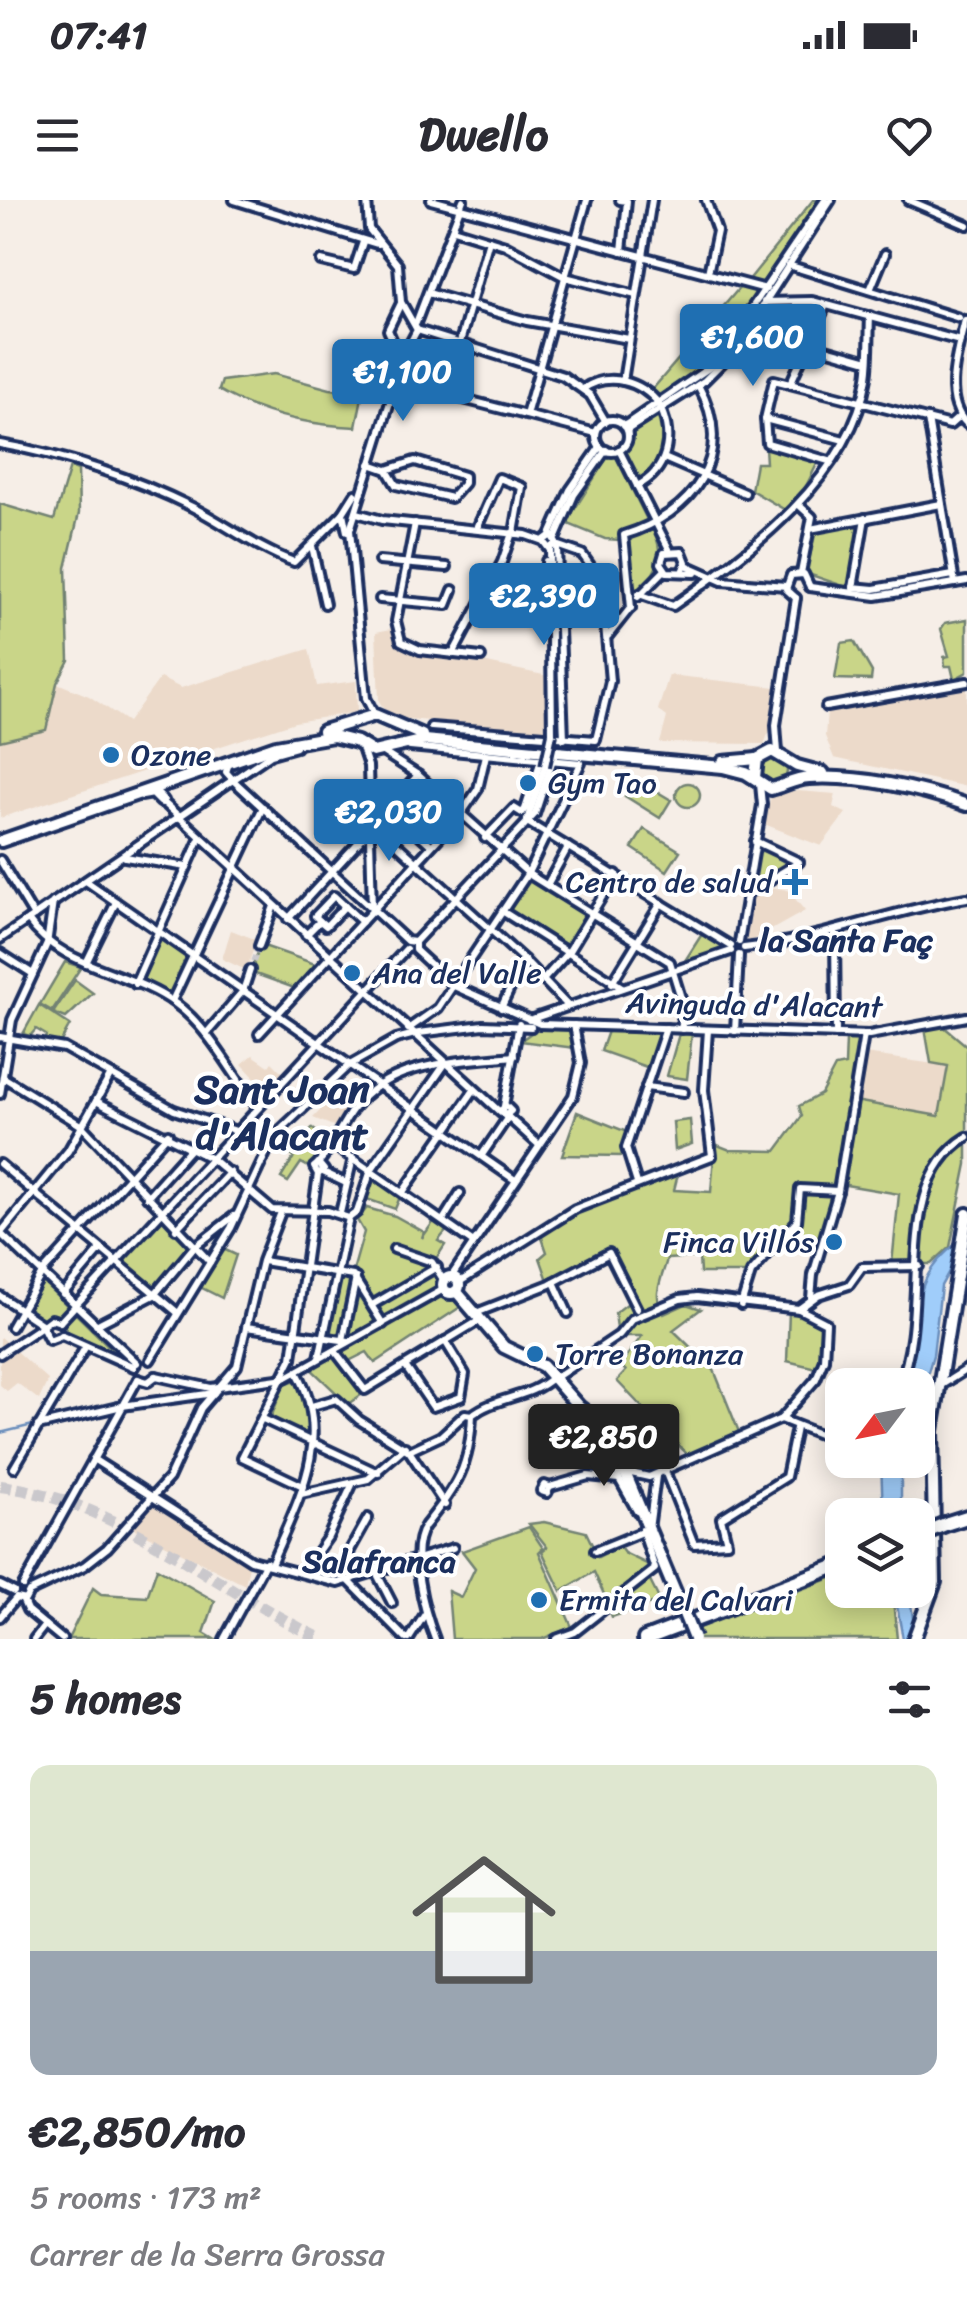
<!DOCTYPE html>
<html lang="en">
<head>
<meta charset="utf-8">
<style>
  :root { --surface:#fff; --page:#f7f7f7; --text:#2b2b33; --muted:#7c7c81; --line:#e1e1e2; --accent:#1f6fb2 }
  body { margin:0; font-family:Sriracha,sans-serif; background:var(--page); color:var(--text); height:100vh; display:flex; flex-direction:column; font-size:38px; white-space:nowrap }
  * { box-sizing:border-box; margin:0 }
  p { font-size:32px; color:var(--muted) }
  .icon { flex:none; width:55px; height:55px; fill:none; stroke:currentColor; stroke-width:2; stroke-linecap:round; stroke-linejoin:round }
  .map { position:relative; height:1439px; overflow:hidden }
  .side { display:flex; flex-direction:column; background:var(--surface); flex:1 }
  .side>* { flex:none }
  .needle { width:65px; rotate:238deg }
  .buttons { position:absolute; left:825px; top:1168px; display:grid; gap:20px }
  .buttons a { display:grid; place-items:center; width:110px; height:110px; border-radius:20px; background:var(--surface); box-shadow:0 5px 25px #0003; font-size:50px }
  .price { position:absolute; translate:-50% -85px; padding:0 22px; border-radius:10px; background:var(--accent); color:#fff; font-size:32px; line-height:65px; filter:drop-shadow(0 2px 5px #0008) }
  .price::after { content:''; position:absolute; left:50%; top:60px; width:30px; height:22px; margin-left:-15px; background:inherit; clip-path:polygon(0 0,100% 0,50% 100%) }
  .price.on { background:#222; color:#fff }
  ul { padding:0; list-style:none }
  li { display:grid; align-content:center; gap:20px; height:530px; padding:0 30px }
  li+li { border-top:2px solid var(--line) }
  li span { display:grid; place-items:center; height:310px; border-radius:20px; color:#555 }
  li>.icon { margin-inline-start:auto }
  span .icon { width:180px; height:180px; fill:#fffc; stroke-width:1 }
  li b { font-size:42px }
  h2 { display:flex; justify-content:space-between; align-items:center; height:120px; padding:0 30px; font-size:42px }
  .status { display:flex; justify-content:space-between; align-items:center; height:70px; padding:0 50px; background:var(--surface); direction:ltr }
  .status svg { height:28px; fill:currentColor }
  header { display:flex; justify-content:space-between; align-items:center; height:130px; padding:0 30px; background:var(--surface); font-size:45px; font-weight:700 }
  .map>svg:first-child { display:block }
  .built { fill:#ecdaca }
  .green { fill:#c9d588; stroke:#728273; stroke-width:2.5 }
  .water { fill:#a0cdfa; stroke:#6b8ebc; stroke-width:2.5 }
  .lines { fill:none; stroke-linecap:round; stroke-linejoin:round }
  .stream { stroke:#6b8ebc; stroke-width:2.5 }
  .minor-tunnel { stroke:#cac8cc; stroke-width:6; stroke-dasharray:6 3; stroke-linecap:butt }
  .highway-tunnel { stroke:#cac8cc; stroke-width:12; stroke-dasharray:12 6; stroke-linecap:butt }
  .minor-casing { stroke:#1b2f5e; stroke-width:14 }
  .major-casing { stroke:#1b2f5e; stroke-width:18 }
  .highway-casing { stroke:#1b2f5e; stroke-width:20 }
  .minor { stroke:#fff; stroke-width:6 }
  .major { stroke:#fff; stroke-width:10 }
  .highway { stroke:#fff; stroke-width:12 }
  .minor-bridge-casing { stroke:#1b2f5e; stroke-width:14; stroke-linecap:butt }
  .major-bridge-casing { stroke:#1b2f5e; stroke-width:18; stroke-linecap:butt }
  .highway-bridge-casing { stroke:#1b2f5e; stroke-width:20; stroke-linecap:butt }
  .minor-bridge { stroke:#fff; stroke-width:6 }
  .major-bridge { stroke:#fff; stroke-width:10 }
  .highway-bridge { stroke:#fff; stroke-width:12 }
  .poi-dot { fill:#1f6fb2; stroke:#fff; stroke-width:4 }
  .labels { text-anchor:middle; stroke-width:8; stroke-linejoin:round; paint-order:stroke }
  .poi-label { font-size:30px; fill:#1b2f5e; stroke:#fff; text-anchor:start }
  .street-label { font-size:30px; fill:#1b2f5e; stroke:#fff }
  .neighbourhood-label { font-size:32px; font-weight:bold; fill:#1b2f5e; stroke:#fff }
  .district-label { font-size:40px; font-weight:bold; fill:#1b2f5e; stroke:#fff }
</style>
</head>
<body>
<div class="status"><b>07:41</b><svg viewBox="0 0 49 12"><path d="M0 12V9h3v3zM5 12V6h3v6zM10 12V3h3v9zM15 12V0h3v12zM26 1h20v11H26zM47 4h2v5h-2z"/></svg></div>
<header><svg class="icon" aria-label="menu" viewBox="0 0 24 24"><path d="M4 6h16M4 12h16M4 18h16"/></svg>Dwello<svg class="icon" aria-label="heart" viewBox="0 0 24 24"><path d="M12 20l-8-8c-3-5 5-10 8-4 3-6 11-1 8 4z"/></svg></header>
<div class="map">
<svg width="967" height="1439" viewBox="0 0 967 1439">
  <rect width="100%" height="100%" fill="#f6eee7"/>
  <filter id="ink" filterUnits="userSpaceOnUse"><feTurbulence type="fractalNoise" baseFrequency=".01" numOctaves="2"/><feDisplacementMap in="SourceGraphic" scale="20" xChannelSelector="R" yChannelSelector="G"/><feConvolveMatrix kernelMatrix="1 2 1 2 8 2 1 2 1" color-interpolation-filters="sRGB"/></filter>
  <g filter="url(#ink)">
    <g class="built">
      <polygon points="391,429 407,446 548,476 547,532 398,518 385,511 379,501 376,432"/>
      <polygon points="309,449 317,486 356,481 357,512 295,522 0,618 0,541 46,530 57,483 89,496 128,522 160,478 181,488"/>
      <polygon points="669,475 776,487 772,525 764,544 660,543 667,517 658,510"/>
      <polygon points="967,486 967,587 834,558 825,536 827,512"/>
      <polygon points="785,590 836,594 833,607 846,613 821,646 764,624 771,596"/>
      <polygon points="765,686 788,690 805,711 748,743 744,738 749,695"/>
      <polygon points="231,730 257,740 246,770 222,759"/>
      <polygon points="865,854 948,866 939,916 856,902"/>
      <polygon points="253,855 269,866 272,862 284,874 257,902 248,891 256,879 242,864"/>
      <polygon points="338,892 353,900 336,927 313,918"/>
      <polygon points="0,1137 48,1180 39,1200 17,1183 7,1191 0,1185"/>
      <polygon points="154,1298 250,1361 245,1385 127,1325"/>
    </g>
    <g class="green">
      <polygon points="813,0 819,0 763,85 748,81"/>
      <polygon points="741,86 761,91 713,159 658,198 651,191"/>
      <path d="M274 174 330 189 363 192 356 227C306 225 261 215 219 190L222 181Z"/>
      <path d="M660 215C671 240 662 265 640 280L626 252 633 233Z"/>
      <polygon points="765,247 818,262 797,304 787,311 751,290 756,263 766,263"/>
      <polygon points="608,256 616,257 649,324 626,330 620,340 605,339 566,323"/>
      <polygon points="70,267 78,270 79,313 66,368 69,460 57,483 46,530 0,541 0,304 54,320"/>
      <polygon points="860,324 849,388 811,375 807,368 816,331"/>
      <path d="M653 330C667 358 656 377 632 394L626 337Z"/>
      <polygon points="967,419 967,472 954,479 951,466 945,466 944,457 949,456 941,429 945,423"/>
      <polygon points="854,441 872,472 871,480 835,479 841,443"/>
      <circle cx="772" cy="570" r="15"/>
      <polygon points="636,579 671,600 660,618 625,596"/>
      <circle cx="688" cy="595" r="12"/>
      <polygon points="644,629 680,651 667,671 632,648"/>
      <polygon points="759,646 789,665 750,686"/>
      <polygon points="528,673 591,714 569,751 502,711"/>
      <polygon points="158,732 194,757 172,801 135,784"/>
      <polygon points="702,734 726,749 681,767"/>
      <polygon points="261,745 318,765 297,789 250,772"/>
      <polygon points="65,762 81,767 52,811 40,804"/>
      <polygon points="75,780 93,793 66,818 53,813"/>
      <polygon points="39,805 70,825 60,843 45,839 46,835 36,829 30,836 23,834"/>
      <path d="M943 826 967 846V964L950 1047 931 1064H892L899 994 840 984 823 1040 788 1036 751 1073H700L699 1057 667 1059C662 1079 651 1095 664 1114L686 1104 701 1109 673 1130 714 1170 739 1232 688 1255 617 1181 626 1171 620 1165 642 1136H618L615 1113 631 1101 609 1059 550 1086 540 1058 547 1052 541 1035 591 1005 679 970 674 990 711 992 715 944 730 950 776 951 802 916 799 906 821 894 835 867 845 865 846 840 858 838 849 900 939 916 948 866 931 863 925 828Z"/>
      <polygon points="538,828 569,829 575,848 520,841"/>
      <polygon points="608,831 659,834 649,868 601,851"/>
      <polygon points="692,833 687,879 667,876 679,834"/>
      <polygon points="577,912 627,932 623,956 562,955"/>
      <polygon points="690,920 692,944 675,950 673,922"/>
      <polygon points="312,928 329,942 314,970 301,963 288,982 281,978 294,957 271,942 274,936 300,946"/>
      <polygon points="371,977 400,997 395,1009 364,998"/>
      <polygon points="367,1008 395,1016 424,1032 422,1038 434,1021 447,1030 438,1041 445,1045 434,1062 465,1104 375,1163 367,1152 345,1163 362,1186 358,1190 361,1195 348,1204 310,1168 350,1142 322,1137 337,1073 356,1078 375,1103 353,1071 364,1032 357,1020"/>
      <polygon points="161,1013 193,1048 154,1095 116,1062"/>
      <polygon points="219,1047 236,1055 222,1098 196,1085"/>
      <polygon points="43,1082 116,1153 67,1133 63,1118 41,1120 26,1110"/>
      <polygon points="799,1111 826,1123 820,1169 787,1161 789,1112"/>
      <polygon points="296,1180 304,1196 311,1234 306,1236 270,1220 284,1184"/>
      <polygon points="544,1322 586,1332 598,1357 619,1346 624,1353 649,1365 642,1377 607,1401 594,1372 561,1391 542,1351 547,1347 529,1324"/>
      <polygon points="529,1327 543,1348 539,1352 572,1427 542,1439 452,1439 448,1391 461,1397 475,1368 462,1351"/>
      <polygon points="157,1368 215,1401 204,1433 214,1439 68,1439 93,1388 101,1394 147,1397"/>
      <polygon points="842,1374 842,1390 892,1390 897,1439 695,1439 692,1430"/>
      <polygon points="647,1375 660,1401 612,1417 608,1407"/>
    </g>
    <g class="water">
      <path d="M967 1036V1057L952 1066 941 1086 933 1155 918 1206V1185H905C926 1117 900 1080 967 1036Z"/>
      <polygon points="881,1260 901,1260 901,1315 883,1315"/>
      <polygon points="894,1390 909,1390 916,1439 903,1439"/>
    </g>
    <g class="lines">
      <polyline class="stream" points="0,1233 33,1225"/>
      <polyline class="minor-tunnel" points="250,770 259,746"/>
      <path class="highway-tunnel" d="M0 1286C118 1300 217 1390 321 1439"/>
      <g class="minor-casing">
        <g id="minor">
          <polyline points="234,0 377,44"/>
          <polyline points="367,0 369,29 398,65 401,102 417,130 406,151 350,330 366,498 374,514"/>
          <polyline points="431,0 766,89"/>
          <polyline points="620,0 627,1 622,51"/>
          <polyline points="706,0 717,31 708,73"/>
          <polyline points="908,0 967,25"/>
          <polyline points="453,29 505,45 565,77 636,95"/>
          <polyline points="321,61 354,69 363,42"/>
          <polyline points="788,65 959,118"/>
          <polyline points="870,90 885,54"/>
          <polyline points="428,93 527,121 629,139"/>
          <polyline points="764,102 812,101 960,141"/>
          <polyline points="401,103 388,130 402,162"/>
          <path d="M965 120C958 151 941 199 967 224"/>
          <polyline points="416,123 463,0"/>
          <polyline points="417,130 563,176 590,195 606,222"/>
          <polyline points="808,144 868,161"/>
          <polyline points="623,181 652,0"/>
          <polyline points="397,182 596,233"/>
          <polyline points="791,182 826,105"/>
          <path d="M583 189C608 171 641 181 659 204"/>
          <polyline points="445,195 489,40"/>
          <polyline points="526,215 587,0"/>
          <polyline points="765,219 844,240"/>
          <polyline points="928,219 955,383"/>
          <circle cx="612" cy="236" r="16"/>
          <polyline points="624,226 713,165 825,0"/>
          <polyline points="627,230 704,181 732,153 831,0"/>
          <path d="M0 244C64 255 134 278 192 307 227 325 256 348 294 362L343 313"/>
          <polyline points="619,250 669,349"/>
          <polyline points="664,258 745,293"/>
          <polyline points="829,261 767,243 765,219 774,180 950,225 959,217"/>
          <polyline points="370,264 387,270 396,285 451,298 464,283 464,276 415,261 387,270"/>
          <path d="M637 286C667 271 674 238 661 209"/>
          <polyline points="800,306 812,317 801,373"/>
          <polyline points="357,313 382,320 526,335 543,341 549,349 556,343 551,335 543,341"/>
          <polyline points="415,323 396,421 401,441 420,450 481,457"/>
          <polyline points="477,328 499,278 522,287 514,333"/>
          <polyline points="810,329 941,304"/>
          <polyline points="347,332 343,313 355,294"/>
          <polyline points="550,335 570,290 600,247"/>
          <polyline points="556,337 574,295 606,250"/>
          <polyline points="312,346 325,404"/>
          <polyline points="557,347 564,539"/>
          <polyline points="550,349 552,534"/>
          <polyline points="379,361 447,367"/>
          <polyline points="686,365 722,381 786,386"/>
          <polyline points="682,372 686,362 682,352 664,353 661,363 667,372 695,373"/>
          <polyline points="810,387 876,396 967,381"/>
          <polyline points="853,387 874,389 953,375"/>
          <polyline points="853,388 865,318"/>
          <path d="M639 394 673 406C750 352 851 277 867 178 870 158 869 136 870 116"/>
          <polyline points="638,397 664,371"/>
          <polyline points="796,398 786,389 791,375 804,374 810,387"/>
          <polyline points="380,399 447,405 453,390"/>
          <path d="M631 408 624 335C692 314 738 256 698 185"/>
          <polyline points="546,429 546,361"/>
          <polyline points="608,436 631,407"/>
          <polyline points="453,454 502,362 512,333"/>
          <polyline points="826,507 967,482"/>
          <polyline points="431,527 596,540 610,481 605,425 594,371 582,354 556,345"/>
          <polyline points="362,548 368,566 372,708"/>
          <polyline points="381,551 418,575 530,675 670,762 681,798 682,829"/>
          <polyline points="778,552 776,525 796,398"/>
          <polyline points="229,563 226,572 235,582 407,741 415,742 415,750 454,786 540,824 869,835 967,817"/>
          <polyline points="337,590 524,760 568,806"/>
          <polyline points="403,593 445,631"/>
          <polyline points="162,601 501,913"/>
          <polyline points="389,607 431,645"/>
          <polyline points="527,620 545,566"/>
          <polyline points="527,622 731,746"/>
          <polyline points="372,626 418,575"/>
          <polyline points="485,638 514,608 522,613 525,609 541,560"/>
          <polyline points="125,657 187,667"/>
          <polyline points="0,660 34,716"/>
          <polyline points="86,681 515,980"/>
          <polyline points="547,685 568,647"/>
          <polyline points="746,694 799,662 755,641"/>
          <polyline points="502,711 622,787"/>
          <polyline points="288,719 369,631"/>
          <path d="M28 720C62 769 130 770 176 804 210 829 232 874 258 908"/>
          <polyline points="320,721 326,726 345,706"/>
          <polyline points="835,733 836,834"/>
          <polyline points="306,735 320,721 315,716 334,696 362,722"/>
          <polyline points="0,739 271,554 296,547"/>
          <polyline points="415,742 535,614 553,559"/>
          <polyline points="739,742 762,605 760,584"/>
          <polyline points="259,746 274,706"/>
          <path d="M744 748C821 740 890 710 967 698"/>
          <polyline points="0,753 33,774"/>
          <polyline points="86,763 116,702"/>
          <polyline points="544,779 569,751 616,674"/>
          <polyline points="612,783 661,703"/>
          <polyline points="135,784 200,638"/>
          <polyline points="172,801 263,607"/>
          <polyline points="501,808 524,760"/>
          <polyline points="529,820 731,751"/>
          <polyline points="408,829 438,808 528,673 581,563 410,547"/>
          <polyline points="735,831 739,755"/>
          <polyline points="206,834 243,791 250,770"/>
          <polyline points="259,834 461,614 478,589 486,555"/>
          <polyline points="0,837 64,848 174,910 236,931"/>
          <polyline points="3,877 82,926 210,1062"/>
          <polyline points="646,887 684,892"/>
          <polyline points="0,894 12,820 47,744 53,702"/>
          <polyline points="96,901 212,959 272,1010 328,1011 349,1018"/>
          <polyline points="504,906 519,824"/>
          <polygon points="506,906 511,911 505,916 501,910"/>
          <polyline points="508,917 539,945"/>
          <polyline points="329,942 472,1042"/>
          <polyline points="482,955 508,917"/>
          <polyline points="0,964 178,1113"/>
          <path d="M319 964 324 970 318 974 314 967C326 959 342 923 353 909 390 860 459 862 514 856"/>
          <polyline points="323,972 346,983"/>
          <polyline points="637,983 626,948 666,828"/>
          <polyline points="403,992 474,890"/>
          <polyline points="147,997 191,948"/>
          <polyline points="340,1013 353,958"/>
          <polyline points="349,1018 357,1012 371,970 445,864"/>
          <polyline points="443,1020 460,993"/>
          <polyline points="176,1029 230,972"/>
          <polyline points="0,1033 137,1163"/>
          <polyline points="0,1034 68,951 110,876"/>
          <polyline points="394,1049 432,1062 444,1081"/>
          <polyline points="263,1061 353,1076 383,1124"/>
          <polyline points="451,1077 573,896 581,863 574,825"/>
          <polyline points="554,1082 568,1113"/>
          <polyline points="458,1083 575,1009 712,956 704,890 708,830"/>
          <polyline points="63,1094 101,1049"/>
          <polyline points="0,1096 43,1125"/>
          <polyline points="811,1098 813,1075 838,991 864,835"/>
          <polyline points="372,1105 437,1067"/>
          <polyline points="741,1105 751,1073 797,1021 800,989 838,991"/>
          <polyline points="476,1113 550,1084 609,1053 637,1109"/>
          <polyline points="60,1122 406,749"/>
          <polyline points="43,1125 51,1119 60,1122"/>
          <polyline points="96,1125 154,1095 193,1048 234,1016"/>
          <polyline points="42,1126 49,1140 62,1135"/>
          <polyline points="11,1127 42,1073 168,934"/>
          <polyline points="246,1127 349,1141"/>
          <polyline points="62,1135 134,1167"/>
          <polyline points="343,1140 356,1078"/>
          <polyline points="335,1151 365,1190 480,1120"/>
          <polyline points="0,1154 42,1126"/>
          <polyline points="319,1158 349,1018"/>
          <polyline points="150,1160 231,1028 274,936 348,866 396,839 419,833 483,825 531,827"/>
          <polyline points="405,1166 433,1207 461,1197 465,1174 445,1141"/>
          <polyline points="156,1176 211,1188 285,1178 444,1089"/>
          <polyline points="555,1178 619,1135 632,1119 680,1099 697,1097 799,1109 818,1095 849,1085 862,1067 919,1066"/>
          <polyline points="138,1179 148,1182 156,1176"/>
          <polyline points="943,1184 967,1169"/>
          <path d="M899 1185C933 1107 890 984 967 937"/>
          <polyline points="312,1206 336,1199 359,1220 409,1251 445,1305"/>
          <polyline points="263,1219 378,1273"/>
          <polyline points="781,1219 819,1234 842,1230"/>
          <polyline points="38,1226 122,1206 214,1193"/>
          <polyline points="409,1251 441,1236 465,1214 472,1215"/>
          <polyline points="93,1259 251,1360 338,1383 453,1348"/>
          <polyline points="616,1263 619,1279 637,1311"/>
          <polyline points="14,1268 86,1146"/>
          <polyline points="665,1271 694,1344 727,1342 721,1318 786,1277 796,1228"/>
          <polyline points="627,1272 649,1277 781,1219 816,1179 824,1159 826,1123 799,1109"/>
          <polygon points="544,1285 550,1287 547,1293 541,1291"/>
          <polyline points="303,1286 242,1257 292,1158 318,974"/>
          <polyline points="550,1287 588,1276 619,1279"/>
          <polyline points="301,1294 368,1279 405,1247"/>
          <polyline points="595,1351 649,1329 656,1276"/>
          <path d="M271 1364C298 1300 334 1239 297 1172"/>
          <polyline points="304,1371 328,1337 352,1285"/>
          <polyline points="376,1372 392,1403"/>
          <polyline points="353,1379 349,1352 368,1318"/>
          <polyline points="348,1380 406,1439"/>
          <polyline points="0,1385 14,1392"/>
          <polyline points="23,1386 138,1179"/>
          <polyline points="23,1401 27,1410 62,1439"/>
          <polyline points="0,1417 16,1398 25,1400 29,1392 84,1366 107,1348 169,1278 201,1208 237,1166 262,1061 281,1012"/>
          <polyline points="34,1439 45,1425"/>
          <polyline points="224,1439 266,1362"/>
          <polyline points="409,1439 425,1414"/>
          <path d="M435 1439C425 1413 407 1351 425 1326 456 1286 470 1269 472 1215 496 1196 529 1199 553 1177"/>
          <polyline points="556,1439 575,1432 655,1369 642,1330"/>
        </g>
      </g>
      <g class="major-casing">
        <g id="major">
          <polyline points="323,531 375,515 422,535"/>
          <polyline points="723,562 757,559"/>
          <polyline points="755,577 757,559 772,551 797,566 823,573"/>
          <polyline points="142,594 153,592 162,601"/>
          <path d="M1 641 276 546 333 536 357 542 373 552 424 540 723 567 746 573 771 589C784 586 794 579 809 578 859 575 920 588 967 605"/>
          <circle cx="451" cy="1085" r="8"/>
          <polyline points="456,1091 504,1147 543,1166 579,1207 606,1227 680,1404"/>
          <polyline points="914,1439 935,1382 932,1231 967,1014"/>
        </g>
      </g>
      <g class="highway-casing">
        <g id="highway">
          <polyline points="948,1323 967,1317"/>
          <polyline points="645,1439 842,1364"/>
        </g>
      </g>
      <use href="#minor" class="minor"/>
      <use href="#major" class="major"/>
      <use href="#highway" class="highway"/>
      <g class="minor-bridge-casing">
        <polyline id="minor-bridge" points="545,566 552,534"/>
      </g>
      <g class="major-bridge-casing">
        <polyline id="major-bridge" points="680,1404 694,1439"/>
      </g>
      <g class="highway-bridge-casing">
        <polyline id="highway-bridge" points="926,1332 948,1323"/>
      </g>
      <use href="#minor-bridge" class="minor-bridge"/>
      <use href="#major-bridge" class="major-bridge"/>
      <use href="#highway-bridge" class="highway-bridge"/>
    </g>
  </g>
  <g class="poi-dot">
    <circle cx="111" cy="555" r="10"/>
    <circle cx="528" cy="583" r="10"/>
    <path d="M790 667h10v10h10v10h-10v10h-10v-10h-10v-10h10z"/>
    <circle cx="352" cy="773" r="10"/>
    <circle cx="834" cy="1042" r="10"/>
    <circle cx="535" cy="1154" r="10"/>
    <circle cx="539" cy="1400" r="10"/>
  </g>
  <g class="labels">
    <g class="poi-label">
      <text x="131" y="565">Ozone</text>
      <text x="548" y="593">Gym Tao</text>
      <text x="772" y="692" text-anchor="end">Centro de salud</text>
      <text x="372" y="783">Ana del Valle</text>
      <text x="814" y="1052" text-anchor="end">Finca Villós</text>
      <text x="555" y="1164">Torre Bonanza</text>
      <text x="559" y="1410">Ermita del Calvari</text>
    </g>
    <g class="street-label">
      <text transform="translate(754 805) rotate(1)" y="10">Avinguda d'Alacant</text>
    </g>
    <g class="neighbourhood-label">
      <text x="846" y="751">la Santa Faç</text>
      <text x="379" y="1372">Salafranca</text>
    </g>
    <g class="district-label">
      <text x="282" y="903">Sant Joan<tspan x="282" dy="46">d'Alacant</tspan></text>
    </g>
  </g>
</svg>
<div class="buttons">
<a><svg class="needle" viewBox="-14 -14 28 28"><path d="M0-13l5 13h-10z" fill="#e53935"/><path d="M0 13l5-13h-10z" fill="#7c7c81"/></svg></a>
<a><svg class="icon" aria-label="layers" viewBox="0 0 24 24"><path d="M12 4l9 5-9 5-9-5zM3 14l9 5 9-5"/></svg></a>
</div>
<b class="price" style="left:753px;top:189px">€1,600</b>
<b class="price" style="left:403px;top:224px">€1,100</b>
<b class="price" style="left:544px;top:448px">€2,390</b>
<b class="price" style="left:389px;top:664px">€2,030</b>
<b class="price on" style="left:604px;top:1289px">€2,850</b>
</div>
<section class="side">
<h2>5 homes<svg class="icon" aria-label="filters" viewBox="0 0 24 24"><path d="M4 7h16M4 17h16"/><circle cx="9" cy="7" r="2"/><circle cx="15" cy="17" r="2"/></svg></h2>
<ul>
<li><span style="background:linear-gradient(#dfe7d0 60%,#9aa5b1 0)"><svg class="icon" aria-label="home" viewBox="0 0 24 24"><path d="M3 11l9-7 9 7M6 9v11h12V9"/></svg></span><div><b>€2,850/mo</b><p>5 rooms · 173 m²</p><p>Carrer de la Serra Grossa</p></div></li>
</ul>
</section>
</body>
</html>
